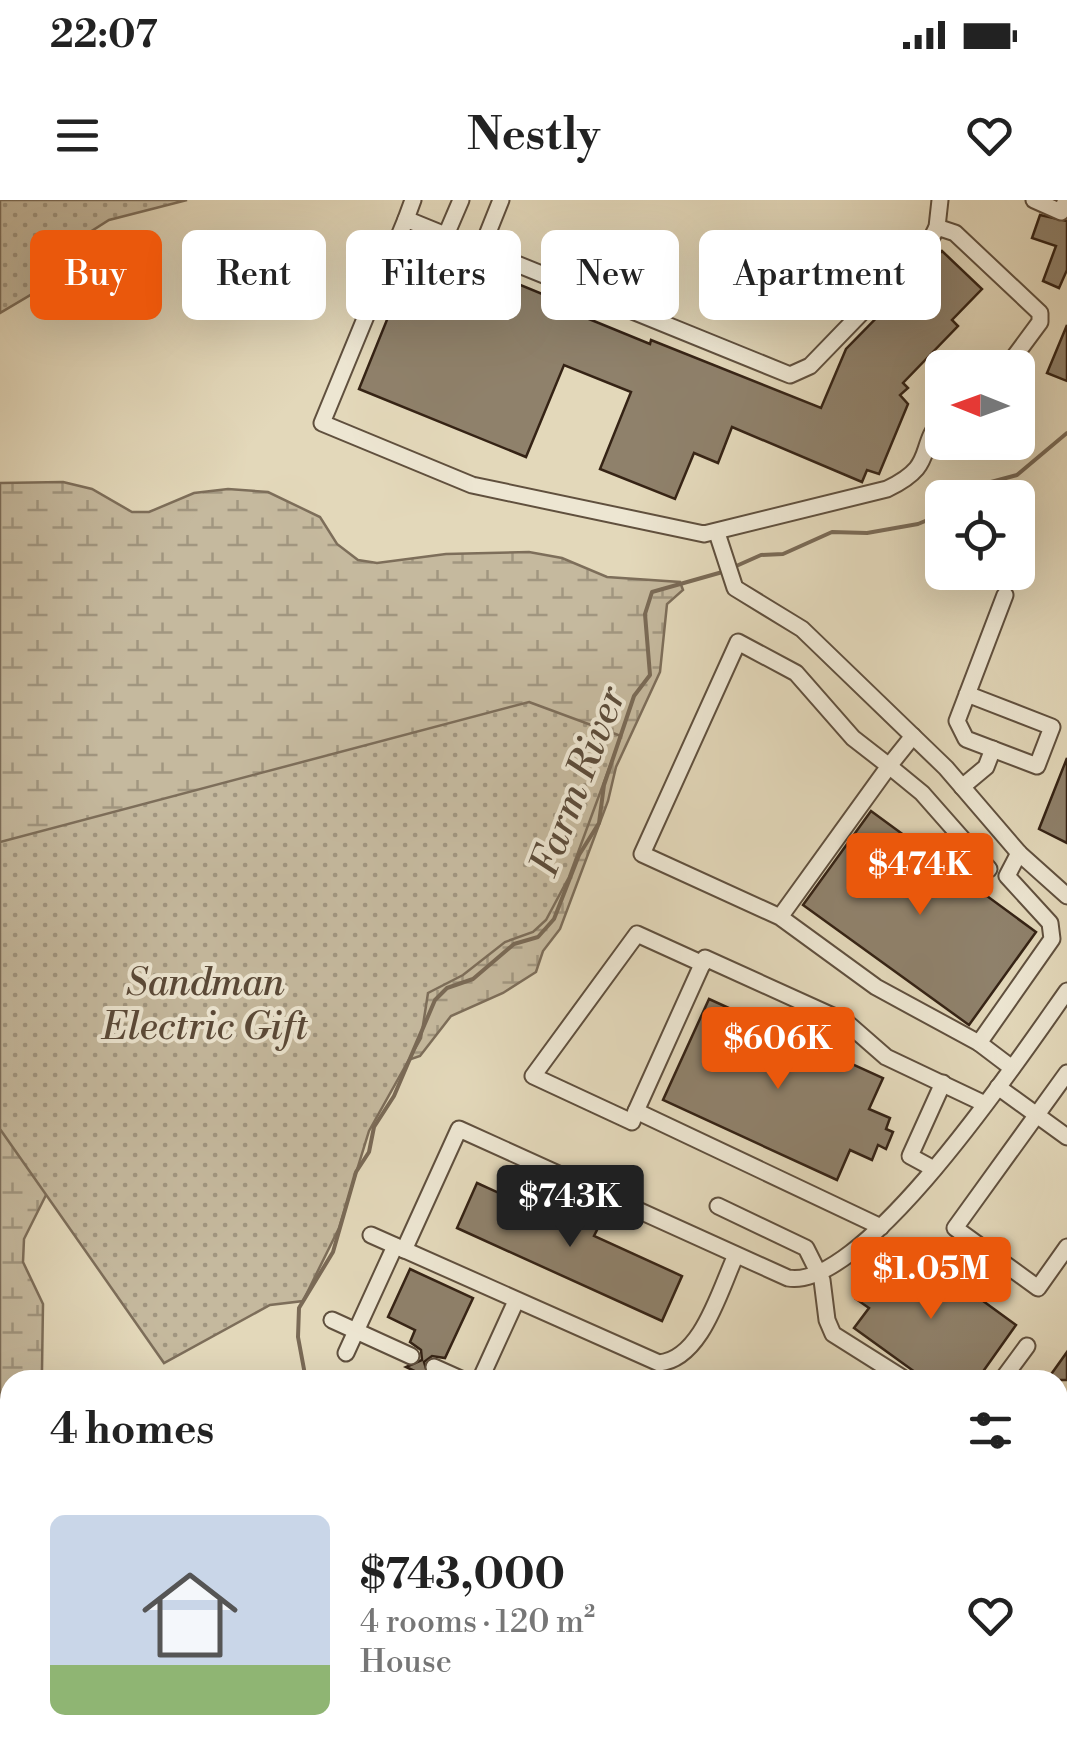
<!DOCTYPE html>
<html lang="en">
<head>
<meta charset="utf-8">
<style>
  :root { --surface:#fff; --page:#f2f2f2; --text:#222; --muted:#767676; --line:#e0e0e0; --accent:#ea580c }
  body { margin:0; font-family:"Libre Bodoni",serif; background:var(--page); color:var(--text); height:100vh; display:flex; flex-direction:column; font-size:38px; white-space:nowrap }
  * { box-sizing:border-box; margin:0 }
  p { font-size:32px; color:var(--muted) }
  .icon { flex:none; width:55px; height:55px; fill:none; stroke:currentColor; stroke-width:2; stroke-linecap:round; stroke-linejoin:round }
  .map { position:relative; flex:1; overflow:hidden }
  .drawer { position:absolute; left:0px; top:1170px; width:1068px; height:392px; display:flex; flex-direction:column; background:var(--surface); border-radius:30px 30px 0 0; box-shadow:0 10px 40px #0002 }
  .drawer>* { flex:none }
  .banner { position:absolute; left:30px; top:30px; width:1008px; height:90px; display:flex; gap:20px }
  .needle { width:65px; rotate:271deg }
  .controls { position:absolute; left:925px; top:150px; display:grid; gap:20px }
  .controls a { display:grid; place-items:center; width:110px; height:110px; border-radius:15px; background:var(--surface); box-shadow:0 10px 40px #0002; font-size:50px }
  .price { position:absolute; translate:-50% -85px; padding:0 22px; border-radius:10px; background:var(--accent); color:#fff; font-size:32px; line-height:65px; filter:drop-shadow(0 2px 5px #0008) }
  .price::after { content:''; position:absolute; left:50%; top:60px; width:30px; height:22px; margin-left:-15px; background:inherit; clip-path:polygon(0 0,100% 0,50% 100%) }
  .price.on { background:#222; color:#fff }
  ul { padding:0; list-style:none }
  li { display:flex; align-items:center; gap:30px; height:250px; padding:0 50px }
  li+li { border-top:2px solid var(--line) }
  li span { display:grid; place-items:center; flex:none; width:280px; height:200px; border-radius:15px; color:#555 }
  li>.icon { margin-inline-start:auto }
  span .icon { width:120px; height:120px; fill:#fffc; stroke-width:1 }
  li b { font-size:42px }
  h2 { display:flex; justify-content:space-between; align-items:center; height:120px; padding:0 50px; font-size:42px }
  .tag { padding:0 35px; border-radius:15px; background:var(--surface); box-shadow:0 10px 40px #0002; font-size:35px; line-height:90px }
  .tag.on { background:var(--accent); color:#fff }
  .status { display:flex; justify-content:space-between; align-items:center; height:70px; padding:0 50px; background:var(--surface); direction:ltr }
  .status svg { height:28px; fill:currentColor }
  header { display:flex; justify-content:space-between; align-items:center; height:130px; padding:0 50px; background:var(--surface); font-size:45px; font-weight:800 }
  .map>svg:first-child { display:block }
  .forest { fill:url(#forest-crowns); stroke:#7d6e5a; stroke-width:2.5 }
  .wetland { fill:url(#wetland-marsh); stroke:#7d6e5a; stroke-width:2.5 }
  .park { fill:url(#park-dots); stroke:#7d6e5a; stroke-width:2.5 }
  .water { fill:url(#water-rules); stroke:#7a6a56; stroke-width:2.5 }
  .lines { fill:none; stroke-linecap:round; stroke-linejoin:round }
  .stream { stroke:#7a6a56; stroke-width:4 }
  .building { fill:#8f816b; stroke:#352315; stroke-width:2.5 }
  .minor-casing { stroke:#60503e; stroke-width:19 }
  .minor { stroke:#ede6d2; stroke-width:15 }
  .labels { text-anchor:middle; stroke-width:8; stroke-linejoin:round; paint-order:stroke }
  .park-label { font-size:38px; font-style:italic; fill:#594837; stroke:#ede6d2 }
  .water-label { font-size:40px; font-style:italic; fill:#5d4d3b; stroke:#ede6d2 }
</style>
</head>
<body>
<div class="status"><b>22:07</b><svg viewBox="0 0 49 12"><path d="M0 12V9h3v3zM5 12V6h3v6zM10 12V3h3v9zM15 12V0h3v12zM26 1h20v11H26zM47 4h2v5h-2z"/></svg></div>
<header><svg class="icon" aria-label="menu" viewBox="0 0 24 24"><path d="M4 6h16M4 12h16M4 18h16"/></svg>Nestly<svg class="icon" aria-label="heart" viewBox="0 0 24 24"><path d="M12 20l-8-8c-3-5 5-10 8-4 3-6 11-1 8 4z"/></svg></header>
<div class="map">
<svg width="1067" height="1561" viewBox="0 0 1067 1561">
  <defs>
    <pattern id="forest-crowns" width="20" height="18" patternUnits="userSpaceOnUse" patternTransform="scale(2.5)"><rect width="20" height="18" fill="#c5b99e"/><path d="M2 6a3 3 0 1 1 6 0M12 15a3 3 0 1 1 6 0" fill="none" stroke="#a19680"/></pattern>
    <pattern id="wetland-marsh" width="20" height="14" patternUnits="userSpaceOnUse" patternTransform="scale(2.5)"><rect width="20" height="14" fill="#c5b99e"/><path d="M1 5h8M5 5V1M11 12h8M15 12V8" fill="none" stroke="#a19680"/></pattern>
    <pattern id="park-dots" width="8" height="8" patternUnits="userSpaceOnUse" patternTransform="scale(2.5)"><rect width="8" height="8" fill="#c5b99e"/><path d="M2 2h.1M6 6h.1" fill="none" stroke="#a19680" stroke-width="1.8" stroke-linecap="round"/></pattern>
    <pattern id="water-rules" width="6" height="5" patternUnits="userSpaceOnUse" patternTransform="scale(2.5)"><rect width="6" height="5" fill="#a89a82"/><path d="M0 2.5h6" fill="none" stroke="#8a7d69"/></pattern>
  </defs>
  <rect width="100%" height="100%" fill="#e3d8ba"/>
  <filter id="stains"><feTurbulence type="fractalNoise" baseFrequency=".002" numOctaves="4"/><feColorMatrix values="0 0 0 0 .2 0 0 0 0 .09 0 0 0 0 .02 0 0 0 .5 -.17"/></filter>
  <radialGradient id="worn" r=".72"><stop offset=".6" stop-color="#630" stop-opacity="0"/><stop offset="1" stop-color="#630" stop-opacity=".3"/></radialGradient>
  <polygon class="forest" points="372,1553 438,1553 459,1561 379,1561"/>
  <g class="wetland">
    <polygon points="63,282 92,289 132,312 149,312 194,293 228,289 268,292 320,317 337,344 358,360 377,363 446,354 529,352 562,358 607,377 680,382 683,390 667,404 660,472 616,567 608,601 560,729 543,751 536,772 503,793 451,816 420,856 52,983 24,1039 23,1062 43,1104 42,1170 36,1180 10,1180 10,1206 0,1211 0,283"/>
    <polygon points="307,1553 366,1553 375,1561 309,1561"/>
  </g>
  <g class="park">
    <polygon points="0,0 187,0 109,20 87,34 59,78 0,113"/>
    <polygon points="529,502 621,536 569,677 546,720 533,732 505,742 463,775 428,793 421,838 369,931 339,1028 303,1101 270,1105 164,1163 0,929 0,642"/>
  </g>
  <polygon class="water" points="10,1548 10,1552 191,1553 191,1561 0,1561 0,1553"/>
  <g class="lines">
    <g class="stream">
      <polyline points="975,298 991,282 1017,275 1067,233"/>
      <polyline points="734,367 761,355 783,354 832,332 867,333 918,324 942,314"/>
      <polyline points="306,1180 298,1137 299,1108 333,1052 356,972 369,952 374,927 394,896 435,800 447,788 473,779 514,744 538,737 554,719 579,655 599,623 604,585 634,496 650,475 645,414 652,392 726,371"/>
      <polyline points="357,1552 365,1561"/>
    </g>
  </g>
  <g class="building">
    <polygon points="1040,15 1067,21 1067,70 1059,88 1043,81 1056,46 1032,38"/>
    <polygon points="418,43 586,112 584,117 650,144 651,140 821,208 846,149 942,51 982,89 952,120 958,126 903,183 908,188 900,195 908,204 879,274 867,270 862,282 732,227 718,263 694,253 675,299 600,269 631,192 564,165 526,257 359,189"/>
    <polygon points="1067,125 1067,181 1047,173"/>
    <polygon points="1067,558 1067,643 1039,629"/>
    <polygon points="871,611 1036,732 969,825 803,705"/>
    <polygon points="709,799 883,878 869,909 890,918 886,929 893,932 886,949 878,945 872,960 850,950 837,980 663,900"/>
    <polygon points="477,983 565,1023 573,1005 603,1018 594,1036 682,1076 662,1121 457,1028"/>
    <polygon points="913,1050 1016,1125 977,1180 926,1180 854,1128 869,1108 856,1099 881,1064 896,1074"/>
    <polygon points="410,1069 473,1098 445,1158 432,1156 424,1162 429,1178 406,1167 422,1160 421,1150 410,1142 415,1130 388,1117"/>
    <polygon points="1067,1152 1067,1180 1047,1180"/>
  </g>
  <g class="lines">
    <g class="minor-casing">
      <g id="minor">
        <path d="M940 0 937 27 929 43 810 166 790 175 406 19 322 223 472 285 704 334 887 289C937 265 916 250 942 218"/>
        <polyline points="1034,0 1061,12 1066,0"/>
        <polyline points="406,19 413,0"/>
        <polyline points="937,27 955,33 1040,113 1040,122 1006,168"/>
        <polyline points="446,35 461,0"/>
        <polyline points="481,50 501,0"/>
        <polyline points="717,333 735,388 802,429 946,568 1019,653 1067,696"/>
        <polyline points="967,494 1052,527 1037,566 966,539 957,521 1005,395"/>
        <polyline points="913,536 889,566 922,593 989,669"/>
        <polyline points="962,587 986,567 993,549"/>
        <polyline points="780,717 889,566 853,538 796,473 738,442 642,654 780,717 876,787 979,843 1012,868"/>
        <polyline points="979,843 1052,739 1050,723 1007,676 1019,653"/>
        <polyline points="1067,873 955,1028 1038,1088 1067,1047"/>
        <polyline points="998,887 1067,937"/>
        <polyline points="636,911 632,922 533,876 637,734 703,764"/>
        <polyline points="934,969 910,956 943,883"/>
        <polyline points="718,1006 806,1048 822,1080 827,1120 833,1134 906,1180"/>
        <polyline points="881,1027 636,911 705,758 846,822 886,857 985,904"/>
        <path d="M371 1035 659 1163C702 1159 720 1089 736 1055"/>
        <path d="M404 1050 459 929 788 1078C864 1092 1025 850 1067 791"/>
        <polyline points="332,1120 411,1156"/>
        <polyline points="346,1153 395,1046"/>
        <polyline points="434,1167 463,1180"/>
        <polyline points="480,1180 516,1101"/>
        <polyline points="723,1180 746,1180"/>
        <polyline points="1002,1180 1027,1146"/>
        <polyline points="1058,1301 1067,1305"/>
        <polyline points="1058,1394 1067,1406"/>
        <polyline points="1058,1469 1067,1471"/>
        <polyline points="1058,1550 1067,1528"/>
        <polyline points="475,1552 496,1561"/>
      </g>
    </g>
    <use href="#minor" class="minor"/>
  </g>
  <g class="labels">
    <g class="park-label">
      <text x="205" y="795">Sandman<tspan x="205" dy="44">Electric Gift</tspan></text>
    </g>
    <g class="water-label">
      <text transform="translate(577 581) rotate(-69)" y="14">Farm River</text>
    </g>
  </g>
  <rect width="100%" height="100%" filter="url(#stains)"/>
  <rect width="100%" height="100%" fill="url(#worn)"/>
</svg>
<div class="controls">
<a><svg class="needle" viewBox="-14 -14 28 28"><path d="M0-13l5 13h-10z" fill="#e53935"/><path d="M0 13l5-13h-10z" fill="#767676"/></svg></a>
<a><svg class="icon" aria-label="locate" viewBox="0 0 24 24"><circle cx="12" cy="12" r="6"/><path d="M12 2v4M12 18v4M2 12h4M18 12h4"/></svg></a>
</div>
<b class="price" style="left:920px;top:718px">$474K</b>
<b class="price" style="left:778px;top:892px">$606K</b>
<b class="price on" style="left:570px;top:1050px">$743K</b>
<b class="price" style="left:931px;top:1122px">$1.05M</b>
<div class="banner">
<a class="tag on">Buy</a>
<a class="tag">Rent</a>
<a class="tag">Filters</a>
<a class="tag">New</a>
<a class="tag">Apartment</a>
</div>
<section class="drawer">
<h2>4 homes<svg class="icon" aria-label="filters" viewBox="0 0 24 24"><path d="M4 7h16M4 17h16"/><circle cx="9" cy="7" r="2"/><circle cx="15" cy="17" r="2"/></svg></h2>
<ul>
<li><span style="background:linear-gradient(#c9d6e8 75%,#8fb573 0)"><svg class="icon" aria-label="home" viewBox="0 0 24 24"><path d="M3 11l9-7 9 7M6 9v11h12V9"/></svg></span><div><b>$743,000</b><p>4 rooms · 120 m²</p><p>House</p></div><svg class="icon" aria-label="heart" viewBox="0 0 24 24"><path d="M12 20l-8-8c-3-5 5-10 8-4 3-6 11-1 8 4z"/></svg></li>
</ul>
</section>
</div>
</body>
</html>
